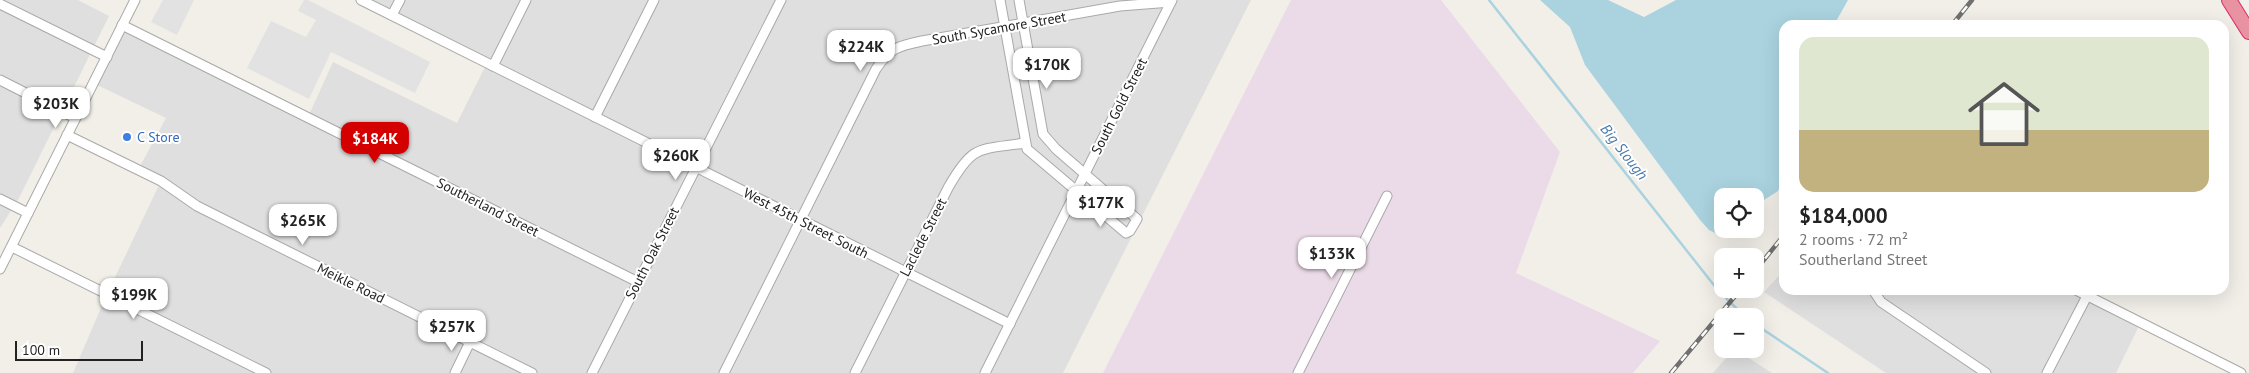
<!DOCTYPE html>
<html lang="en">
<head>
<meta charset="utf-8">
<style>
  :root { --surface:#fff; --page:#f2f2f2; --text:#222; --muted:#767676; --accent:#d40000 }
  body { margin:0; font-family:"PT Sans",sans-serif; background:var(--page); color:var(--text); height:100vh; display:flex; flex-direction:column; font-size:19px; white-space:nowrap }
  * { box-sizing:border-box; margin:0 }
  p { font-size:16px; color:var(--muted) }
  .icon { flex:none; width:28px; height:28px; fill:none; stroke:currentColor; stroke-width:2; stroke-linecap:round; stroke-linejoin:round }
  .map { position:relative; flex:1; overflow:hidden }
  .panel { position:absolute; left:1779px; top:20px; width:450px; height:275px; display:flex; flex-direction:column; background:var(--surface); border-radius:15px; box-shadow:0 5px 20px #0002 }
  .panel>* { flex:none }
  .tools { position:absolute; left:1714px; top:188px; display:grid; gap:10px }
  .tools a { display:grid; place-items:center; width:50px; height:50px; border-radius:10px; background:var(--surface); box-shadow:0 5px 20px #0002; font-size:25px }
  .scale { position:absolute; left:15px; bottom:12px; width:128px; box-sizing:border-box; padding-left:5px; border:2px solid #222; border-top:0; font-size:14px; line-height:18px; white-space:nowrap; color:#222; -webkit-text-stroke:4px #fff; paint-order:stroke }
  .price { position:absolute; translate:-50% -42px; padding:0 11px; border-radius:10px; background:#fff; color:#222; font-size:16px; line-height:32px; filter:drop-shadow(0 1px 2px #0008) }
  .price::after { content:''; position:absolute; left:50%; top:30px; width:15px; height:11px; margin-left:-8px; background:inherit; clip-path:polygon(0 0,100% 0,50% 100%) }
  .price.selected { background:var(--accent); color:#fff }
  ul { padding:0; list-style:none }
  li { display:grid; align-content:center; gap:10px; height:265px; padding:0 20px }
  li span { display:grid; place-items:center; height:155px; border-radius:15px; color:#555 }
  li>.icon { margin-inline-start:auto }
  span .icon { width:90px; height:90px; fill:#fffc; stroke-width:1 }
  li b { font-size:21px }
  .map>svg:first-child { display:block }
  .residential { fill:#e0dfdf }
  .industrial { fill:#ebdbe8 }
  .parking { fill:#e2e2e2 }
  .water { fill:#aad3df }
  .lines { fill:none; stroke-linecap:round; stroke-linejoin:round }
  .stream { stroke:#aad3df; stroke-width:2.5 }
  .minor-casing { stroke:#a9a9a9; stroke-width:11 }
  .highway-casing { stroke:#dc2a67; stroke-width:16 }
  .minor { stroke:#fff; stroke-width:9 }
  .highway { stroke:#e892a2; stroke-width:14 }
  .rail-casing { stroke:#707070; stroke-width:4.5 }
  .rail { stroke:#fff; stroke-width:2.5; stroke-dasharray:8; stroke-linecap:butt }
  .shop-dot { fill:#3f7fe0; stroke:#fff; stroke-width:2 }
  .labels { text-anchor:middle; stroke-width:4; stroke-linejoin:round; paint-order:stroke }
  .street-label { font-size:14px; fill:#222; stroke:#fff }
  .shop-label { font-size:14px; fill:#366cbe; stroke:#fff; text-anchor:start }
  .water-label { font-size:15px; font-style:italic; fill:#4a7aab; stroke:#fff }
</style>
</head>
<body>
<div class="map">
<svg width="2249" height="373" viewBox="0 0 2249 373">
  <rect width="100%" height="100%" fill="#f2efe9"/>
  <g class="residential">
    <polygon points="0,0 78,0 109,16 19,198 0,228"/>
    <polygon points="361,0 1251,0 1063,373 73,373 107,294 161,181 138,170 166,118 93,83 122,25 308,117 333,62 457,123 487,63"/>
    <polygon points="1784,270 1784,290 2087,290 2138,328 2116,373 1886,373 1764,292"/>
    <polygon points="1734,349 1735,349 1772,373 1713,373"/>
  </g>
  <polygon class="industrial" points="1291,0 1441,0 1560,152 1516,273 1660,341 1633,373 1103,373"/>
  <g class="parking">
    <polygon points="163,0 194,0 177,35 151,22"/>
    <polygon points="304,0 308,0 430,62 415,93 331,52 309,99 247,68 271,21 306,37 316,20 298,11"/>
  </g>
  <polygon class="water" points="1540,0 1608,0 1644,17 1676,0 1848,0 1834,25 1784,25 1784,178 1778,191 1764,200 1755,215 1755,196 1722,196 1722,229 1742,229 1726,238 1709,230 1700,220 1585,65 1570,27"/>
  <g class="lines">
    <g class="stream">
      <polyline points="1489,0 1717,289 1744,316"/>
      <polyline points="1755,324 1828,373"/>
    </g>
    <g class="minor-casing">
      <g id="minor">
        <polyline points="361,0 1010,324"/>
        <polyline points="1000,0 1027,149 1126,233 1130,231 1137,219 1056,149 1043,134 1019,0"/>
        <polyline points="0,4 107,57"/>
        <polyline points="392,15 400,0"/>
        <polyline points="122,25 638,282"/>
        <polyline points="493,66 526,0"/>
        <polyline points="0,80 75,118"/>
        <polyline points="595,117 654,0"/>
        <polyline points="67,135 161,181 197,206 532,373"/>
        <polyline points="0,199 28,213"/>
        <polyline points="12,247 266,373"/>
        <polyline points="0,269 135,0"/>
        <polyline points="1873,290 1881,302 1986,373"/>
        <polyline points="2076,290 2241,373"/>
        <polyline points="455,373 470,342"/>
        <polyline points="592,373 781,0"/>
        <path d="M724 373 876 69C890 48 898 46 922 41L1120 6 1171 2"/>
        <path d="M855 373 948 188C973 144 978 150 1025 143"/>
        <polyline points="985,373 1172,0"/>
        <polyline points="1298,373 1387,196"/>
        <polyline points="2047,373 2087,296"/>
      </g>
    </g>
    <g class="highway-casing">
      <polyline id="highway" points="2229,0 2249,32"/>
    </g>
    <use href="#minor" class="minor"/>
    <use href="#highway" class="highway"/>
    <g class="rail-casing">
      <g id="rail">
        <polyline points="1952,25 1972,0"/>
        <polyline points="1755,271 1784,235"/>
        <polyline points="1671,373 1741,289"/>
      </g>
    </g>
    <use href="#rail" class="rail"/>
  </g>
  <circle class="shop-dot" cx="127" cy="137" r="5"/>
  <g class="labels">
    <g class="street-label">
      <text transform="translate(999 28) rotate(-10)" y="5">South Sycamore Street</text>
      <text transform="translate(1119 106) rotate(-63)" y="5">South Gold Street</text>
      <text transform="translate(488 207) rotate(27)" y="5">Southerland Street</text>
      <text transform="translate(806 223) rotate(27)" y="5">West 45th Street South</text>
      <text transform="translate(923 237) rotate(-63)" y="5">Laclede Street</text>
      <text transform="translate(652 253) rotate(-63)" y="5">South Oak Street</text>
      <text transform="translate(351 283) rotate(26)" y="5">Meikle Road</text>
    </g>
    <g class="shop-label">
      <text x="137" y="142">C Store</text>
    </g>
    <g class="water-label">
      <text transform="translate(1624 152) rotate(52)" y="5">Big Slough</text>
    </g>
  </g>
</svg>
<div class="tools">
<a><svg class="icon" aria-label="locate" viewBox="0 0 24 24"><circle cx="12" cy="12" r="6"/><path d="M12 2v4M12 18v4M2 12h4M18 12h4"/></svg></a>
<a>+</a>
<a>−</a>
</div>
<div class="scale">100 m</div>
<b class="price" style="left:861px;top:72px">$224K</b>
<b class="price" style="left:1047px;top:90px">$170K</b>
<b class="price" style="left:56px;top:129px">$203K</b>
<b class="price selected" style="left:375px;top:164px">$184K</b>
<b class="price" style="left:676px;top:181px">$260K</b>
<b class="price" style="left:1101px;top:228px">$177K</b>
<b class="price" style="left:303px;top:246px">$265K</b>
<b class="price" style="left:1332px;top:279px">$133K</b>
<b class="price" style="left:134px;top:320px">$199K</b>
<b class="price" style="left:452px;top:352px">$257K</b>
<section class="panel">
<ul>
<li><span style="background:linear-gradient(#dfe7d0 60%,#c2b280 0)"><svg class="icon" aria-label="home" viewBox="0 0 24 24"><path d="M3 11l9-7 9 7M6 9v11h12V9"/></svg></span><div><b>$184,000</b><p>2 rooms · 72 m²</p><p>Southerland Street</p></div></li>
</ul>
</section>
</div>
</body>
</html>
